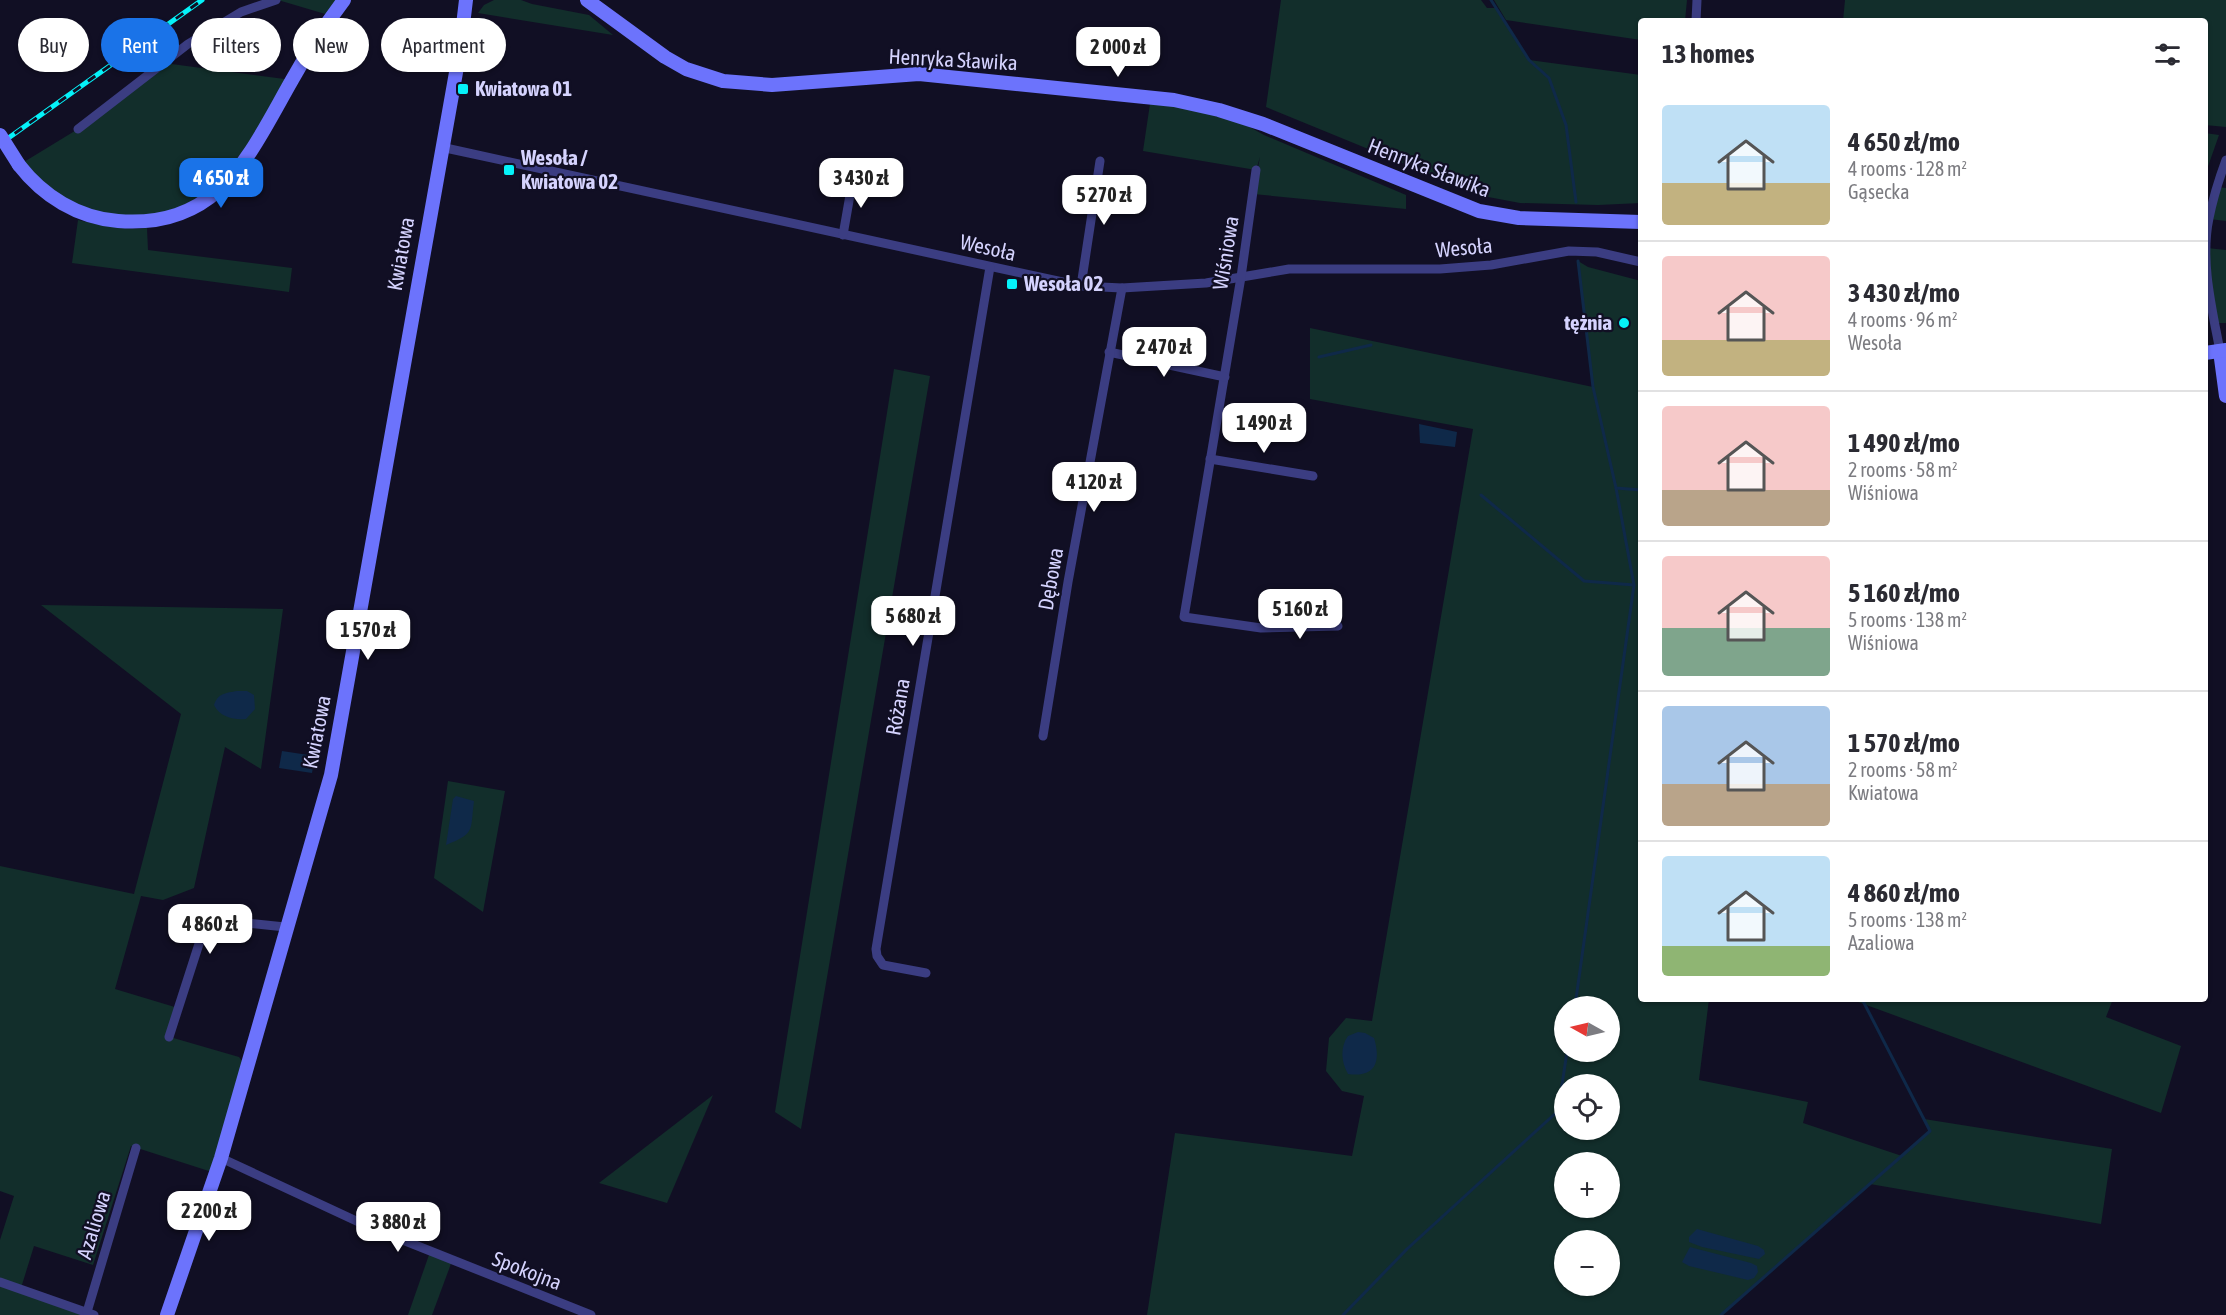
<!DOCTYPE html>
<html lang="en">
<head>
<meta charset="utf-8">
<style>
  :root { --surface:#fff; --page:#f7f7f7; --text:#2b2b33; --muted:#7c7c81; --line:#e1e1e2; --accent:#1a73e8 }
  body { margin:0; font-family:"Asap Condensed",sans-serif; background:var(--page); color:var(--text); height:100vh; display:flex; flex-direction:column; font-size:22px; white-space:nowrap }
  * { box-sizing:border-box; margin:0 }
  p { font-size:20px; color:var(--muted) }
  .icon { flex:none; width:33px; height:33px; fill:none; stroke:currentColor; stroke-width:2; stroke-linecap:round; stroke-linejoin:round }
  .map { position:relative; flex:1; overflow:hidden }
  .details { position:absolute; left:1638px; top:18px; width:570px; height:984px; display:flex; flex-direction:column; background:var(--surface); border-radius:6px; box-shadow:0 2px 4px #0004 }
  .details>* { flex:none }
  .top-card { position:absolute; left:18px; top:18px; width:570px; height:54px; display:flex; gap:12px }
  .needle { width:39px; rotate:278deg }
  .buttons { position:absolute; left:1554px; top:996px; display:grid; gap:12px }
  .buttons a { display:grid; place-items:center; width:66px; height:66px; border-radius:50%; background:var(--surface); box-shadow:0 2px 4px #0004; font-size:30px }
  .price { position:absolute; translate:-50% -51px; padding:0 14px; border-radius:12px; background:#fff; color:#222; font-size:20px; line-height:39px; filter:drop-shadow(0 2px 3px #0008) }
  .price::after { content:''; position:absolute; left:50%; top:36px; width:18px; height:14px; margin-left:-9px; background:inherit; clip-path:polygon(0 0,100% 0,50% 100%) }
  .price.current { background:var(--accent); color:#fff }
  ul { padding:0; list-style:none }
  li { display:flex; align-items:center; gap:18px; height:150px; padding:0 24px }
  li+li { border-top:2px solid var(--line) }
  li span { display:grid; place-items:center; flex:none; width:168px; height:120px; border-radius:6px; color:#555 }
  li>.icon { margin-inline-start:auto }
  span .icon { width:72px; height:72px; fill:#fffc; stroke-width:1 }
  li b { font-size:26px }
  h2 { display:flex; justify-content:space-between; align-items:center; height:72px; padding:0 24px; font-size:26px }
  .tag { padding:0 21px; border-radius:27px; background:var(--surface); box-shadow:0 2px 4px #0004; font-size:21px; line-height:54px }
  .tag.current { background:var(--accent); color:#fff }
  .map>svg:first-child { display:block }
  .green { fill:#122e2b; fill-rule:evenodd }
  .water { fill:#0f2949 }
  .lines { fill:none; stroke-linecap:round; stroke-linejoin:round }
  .stream { stroke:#0f2949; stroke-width:3 }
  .street { stroke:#3b3d82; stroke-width:9 }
  .secondary { stroke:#6c73fc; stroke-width:14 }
  .rail-casing { stroke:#05f2f9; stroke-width:5 }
  .rail { stroke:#110f24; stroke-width:3; stroke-dasharray:9; stroke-linecap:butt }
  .secondary-bridge { stroke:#6c73fc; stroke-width:14 }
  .poi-dot { fill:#05f2f9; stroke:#110f24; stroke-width:2 }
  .labels { text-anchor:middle; stroke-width:4.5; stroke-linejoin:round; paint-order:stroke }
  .street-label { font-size:21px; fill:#d5d3fe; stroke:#110f24 }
  .poi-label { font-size:21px; font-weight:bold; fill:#d5d3fe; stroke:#110f24; text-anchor:start }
</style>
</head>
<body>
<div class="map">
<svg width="2226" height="1315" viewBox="0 0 2226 1315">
  <rect width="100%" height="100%" fill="#110f24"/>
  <g class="green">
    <polygon points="278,0 344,0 332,16"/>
    <polygon points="494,0 521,0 532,4 589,15 613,35 478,13 484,5"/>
    <polygon points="1281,0 1481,0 1487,8 1497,8 1529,60 1641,75 1641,203 1598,205 1520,203 1483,196 1266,107"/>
    <polygon points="1494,0 1687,0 1685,21 1641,21 1641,40 1506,20"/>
    <polygon points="1845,0 2226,0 2226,127 2205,125 2205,21 1843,21"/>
    <polygon points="164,63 292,80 274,114 209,198 149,221 79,212 19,165 78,129"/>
    <polygon points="1151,97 1219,110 1264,135 1406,195 1406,209 1253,194 1260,157 1256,170 1143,151"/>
    <polygon points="2205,133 2219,135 2205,175"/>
    <polygon points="2217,187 2226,188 2226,221 2209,219"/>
    <path d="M78 220C103 226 122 230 147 228L148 250 292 268 289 292 72 263Z"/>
    <polygon points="2207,248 2226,250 2226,323 2215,323"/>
    <path d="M1578 261 1588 267 1641 281V999H1709L1699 1080 1808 1102 1803 1123 1902 1156 1930 1131 1924 1119 2112 1149 2101 1224 1870 1184 1721 1315H1147L1175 1133 1352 1156 1364 1096 1342 1091 1326 1071 1329 1038 1346 1018 1372 1021 1473 429 1310 399V328L1593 387ZM1564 1006H1610V1052H1564ZM1564 1084H1610V1130H1564ZM1564 1162H1610V1208H1564ZM1564 1240H1610V1286H1564Z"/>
    <polygon points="894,369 930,376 801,1129 775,1112"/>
    <polygon points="41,605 283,609 261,769 225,747 194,888 163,900 141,896 115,989 178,1008 170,1037 239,1057 246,1066 215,1173 131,1146 93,1265 34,1246 21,1288 94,1315 0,1315 0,1240 14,1196 0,1191 0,866 134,894 181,714"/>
    <polygon points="448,781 505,791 483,912 434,878"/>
    <polygon points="1850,999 2113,999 2106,1017 2181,1046 2161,1113"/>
    <polygon points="713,1095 667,1203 599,1183"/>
    <polygon points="430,1252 452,1261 432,1315 408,1315"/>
  </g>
  <g class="water">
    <polygon points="1419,424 1457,432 1455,447 1420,443"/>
    <path d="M237 691H247L254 695 255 709 246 719C233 720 220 717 214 705 218 693 226 693 237 691Z"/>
    <polygon points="282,751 315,756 312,773 279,768"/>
    <path d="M456 796 474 801C470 831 476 833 446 845L453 799Z"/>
    <path d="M1358 1032 1365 1033 1374 1038C1381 1061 1376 1078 1348 1074 1341 1062 1340 1047 1348 1036Z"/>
    <polygon points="1697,1229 1758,1246 1764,1250 1765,1254 1759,1259 1702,1247 1689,1242 1689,1237"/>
    <polygon points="1690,1247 1751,1263 1757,1266 1758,1272 1754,1278 1748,1280 1689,1266 1682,1262"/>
  </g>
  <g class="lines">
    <g class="stream">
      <polyline points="1491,0 1529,60 1549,78 1566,125 1576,202"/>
      <polyline points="1578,261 1593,387 1616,488 1641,490"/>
      <polyline points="1319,357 1371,345"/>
      <polyline points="1481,495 1584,581 1634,585"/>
      <polyline points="1575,1006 1634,585 1616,488"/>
      <polyline points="1343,1315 1407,1249 1558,1111 1567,1052"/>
      <polyline points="1721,1315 1930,1131 1862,999"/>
    </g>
    <g class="street">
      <polyline points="1696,21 1697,0"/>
      <polyline points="78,129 188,44 241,12 276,0"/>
      <polyline points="441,147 1081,286 1122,288 1206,283 1289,269 1440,269 1491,265 1569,251 1597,252 1641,262"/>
      <polyline points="1256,170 1241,277 1184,617 1261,628 1338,626"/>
      <polyline points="843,235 853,178"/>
      <polyline points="1081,286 1100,161"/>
      <path d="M2220 351C2212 309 2200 261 2209 218 2213 198 2219 179 2226 160"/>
      <polyline points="1109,352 1225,377"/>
      <polyline points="1210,459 1313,476"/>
      <polyline points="1043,736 1068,582 1122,288"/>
      <polyline points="926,973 883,965 877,956 876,949 990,267"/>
      <polyline points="169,1037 207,919 285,927"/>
      <polyline points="221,1158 365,1225 591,1315"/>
      <polyline points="0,1282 94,1315"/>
      <polyline points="87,1312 136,1148"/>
    </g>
    <g class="secondary">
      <polyline points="587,0 665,57 686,69 723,81 772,85 919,74 1174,100 1219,110 1263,124 1479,211 1519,218 1641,222"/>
      <path d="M19 165C43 196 78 218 118 221 220 229 249 155 292 80 307 53 325 25 344 0"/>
      <polyline points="2220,351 2226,396"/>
      <polyline points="2205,353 2226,350"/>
      <polyline points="167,1315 221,1158 331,775 460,50 466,0"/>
    </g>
    <g class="rail-casing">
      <polyline id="rail" points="0,144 202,0"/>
    </g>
    <use href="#rail" class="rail"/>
    <polyline class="secondary-bridge" points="0,135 19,165"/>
  </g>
  <g class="poi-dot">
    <rect x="457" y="83" width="12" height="12" rx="3"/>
    <rect x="503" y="164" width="12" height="12" rx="3"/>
    <rect x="1006" y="278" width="12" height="12" rx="3"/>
    <circle cx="1624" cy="323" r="6"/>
  </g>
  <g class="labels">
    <g class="street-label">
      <text transform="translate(953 60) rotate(3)" y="7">Henryka Sławika</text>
      <text transform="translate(1429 168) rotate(21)" y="7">Henryka Sławika</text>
      <text transform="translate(988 248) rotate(13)" y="7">Wesoła</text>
      <text transform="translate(1464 248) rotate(-5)" y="7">Wesoła</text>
      <text transform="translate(1226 253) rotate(-81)" y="7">Wiśniowa</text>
      <text transform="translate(401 254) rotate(-80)" y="7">Kwiatowa</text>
      <text transform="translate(1051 579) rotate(-80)" y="7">Dębowa</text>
      <text transform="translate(898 707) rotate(-80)" y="7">Różana</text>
      <text transform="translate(317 732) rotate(-79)" y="7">Kwiatowa</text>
      <text transform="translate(94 1225) rotate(-73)" y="7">Azaliowa</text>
      <text transform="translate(527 1271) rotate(21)" y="7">Spokojna</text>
    </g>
    <g class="poi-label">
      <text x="475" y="96">Kwiatowa 01</text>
      <text x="521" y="165">Wesoła /<tspan x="521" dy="24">Kwiatowa 02</tspan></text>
      <text x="1024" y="291">Wesoła 02</text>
      <text x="1612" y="330" text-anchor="end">tężnia</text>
    </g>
  </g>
</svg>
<div class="buttons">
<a><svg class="needle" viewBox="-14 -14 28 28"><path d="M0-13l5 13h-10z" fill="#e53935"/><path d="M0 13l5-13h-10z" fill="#7c7c81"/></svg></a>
<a><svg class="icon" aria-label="locate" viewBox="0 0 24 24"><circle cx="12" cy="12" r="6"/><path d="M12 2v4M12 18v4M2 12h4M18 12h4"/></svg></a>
<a>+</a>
<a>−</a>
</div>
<b class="price" style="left:1118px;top:78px">2 000 zł</b>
<b class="price current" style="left:221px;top:209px">4 650 zł</b>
<b class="price" style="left:861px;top:209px">3 430 zł</b>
<b class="price" style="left:1104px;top:226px">5 270 zł</b>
<b class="price" style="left:1164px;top:378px">2 470 zł</b>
<b class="price" style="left:1264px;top:454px">1 490 zł</b>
<b class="price" style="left:1094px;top:513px">4 120 zł</b>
<b class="price" style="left:1300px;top:640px">5 160 zł</b>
<b class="price" style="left:913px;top:647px">5 680 zł</b>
<b class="price" style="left:368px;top:661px">1 570 zł</b>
<b class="price" style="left:210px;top:955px">4 860 zł</b>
<b class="price" style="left:209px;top:1242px">2 200 zł</b>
<b class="price" style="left:398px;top:1253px">3 880 zł</b>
<div class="top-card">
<a class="tag">Buy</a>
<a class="tag current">Rent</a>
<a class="tag">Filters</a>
<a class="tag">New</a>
<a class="tag">Apartment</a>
</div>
<section class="details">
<h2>13 homes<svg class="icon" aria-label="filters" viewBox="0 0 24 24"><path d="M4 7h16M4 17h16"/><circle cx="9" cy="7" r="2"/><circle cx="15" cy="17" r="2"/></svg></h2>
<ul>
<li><span style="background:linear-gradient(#bfe0f5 65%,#c2b280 0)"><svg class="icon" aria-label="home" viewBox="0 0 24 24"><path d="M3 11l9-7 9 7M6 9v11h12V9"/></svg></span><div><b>4 650 zł/mo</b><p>4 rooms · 128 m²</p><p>Gąsecka</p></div></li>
<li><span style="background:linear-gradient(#f6c9c9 70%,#c2b280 0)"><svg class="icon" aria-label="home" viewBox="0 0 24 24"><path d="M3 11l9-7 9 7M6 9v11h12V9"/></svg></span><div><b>3 430 zł/mo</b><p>4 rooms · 96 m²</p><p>Wesoła</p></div></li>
<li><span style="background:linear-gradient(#f6c9c9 70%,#b9a48a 0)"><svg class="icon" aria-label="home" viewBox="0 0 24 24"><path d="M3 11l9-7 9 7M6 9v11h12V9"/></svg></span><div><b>1 490 zł/mo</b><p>2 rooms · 58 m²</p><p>Wiśniowa</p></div></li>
<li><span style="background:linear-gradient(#f6c9c9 60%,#7fa58c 0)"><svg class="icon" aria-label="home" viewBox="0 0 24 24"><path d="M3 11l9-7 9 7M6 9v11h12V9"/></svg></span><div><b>5 160 zł/mo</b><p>5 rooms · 138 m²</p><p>Wiśniowa</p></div></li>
<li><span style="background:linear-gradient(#a9c7e8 65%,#b9a48a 0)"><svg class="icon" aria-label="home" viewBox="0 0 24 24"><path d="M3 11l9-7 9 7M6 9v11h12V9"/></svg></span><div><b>1 570 zł/mo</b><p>2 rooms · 58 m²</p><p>Kwiatowa</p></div></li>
<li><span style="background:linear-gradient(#bfe0f5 75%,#8fb573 0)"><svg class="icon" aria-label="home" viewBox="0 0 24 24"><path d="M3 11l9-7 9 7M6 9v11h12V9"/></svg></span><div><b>4 860 zł/mo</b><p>5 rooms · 138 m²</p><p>Azaliowa</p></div></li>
</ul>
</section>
</div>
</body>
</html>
